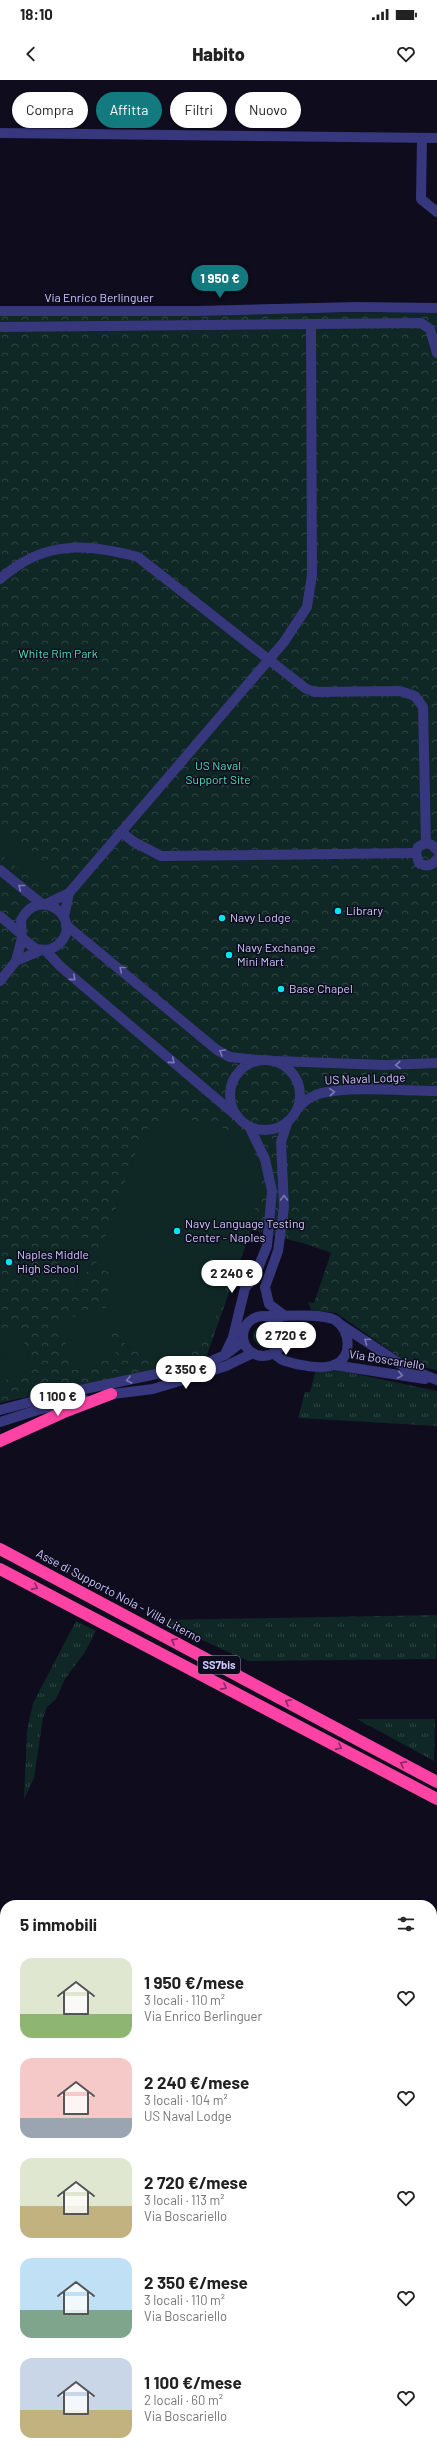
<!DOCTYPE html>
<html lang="it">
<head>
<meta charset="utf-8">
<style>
  :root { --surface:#fff; --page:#f6f6f6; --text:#222; --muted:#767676; --accent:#137a80 }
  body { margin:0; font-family:Barlow,sans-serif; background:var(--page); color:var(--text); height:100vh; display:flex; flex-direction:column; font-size:15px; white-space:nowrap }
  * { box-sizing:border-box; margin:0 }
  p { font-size:13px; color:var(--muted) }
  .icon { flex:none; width:22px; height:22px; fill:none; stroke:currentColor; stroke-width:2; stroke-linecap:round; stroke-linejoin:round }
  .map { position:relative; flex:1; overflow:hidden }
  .details { position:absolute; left:0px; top:1820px; width:437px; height:556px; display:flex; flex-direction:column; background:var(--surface); border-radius:16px 16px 0 0; box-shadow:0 1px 3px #0004 }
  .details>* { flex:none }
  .hud { position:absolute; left:12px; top:12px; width:413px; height:36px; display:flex; gap:8px }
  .price { position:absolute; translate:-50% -34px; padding:0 9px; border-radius:14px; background:#fff; color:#222; font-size:13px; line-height:26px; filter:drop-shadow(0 1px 2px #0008) }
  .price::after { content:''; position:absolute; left:50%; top:24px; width:12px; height:9px; margin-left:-6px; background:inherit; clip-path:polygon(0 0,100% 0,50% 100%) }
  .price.selected { background:var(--accent); color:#fff }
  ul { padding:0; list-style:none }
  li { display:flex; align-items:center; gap:12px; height:100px; padding:0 20px }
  li span { display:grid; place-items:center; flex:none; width:112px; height:80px; border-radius:12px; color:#555 }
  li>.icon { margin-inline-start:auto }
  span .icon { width:48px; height:48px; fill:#fffc; stroke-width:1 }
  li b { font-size:17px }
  h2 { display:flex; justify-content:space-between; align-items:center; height:48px; padding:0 20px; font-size:17px }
  .chip { padding:0 14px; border-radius:18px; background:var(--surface); box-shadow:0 1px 3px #0004; font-size:14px; line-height:36px }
  .chip.selected { background:var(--accent); color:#fff }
  .status { display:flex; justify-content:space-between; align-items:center; height:28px; padding:0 20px; background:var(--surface); direction:ltr }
  .status svg { height:11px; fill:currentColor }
  header { display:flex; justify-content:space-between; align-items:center; height:52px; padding:0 20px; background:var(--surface); font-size:18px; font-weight:800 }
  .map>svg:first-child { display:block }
  .grass { fill:url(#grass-tufts) }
  .park { fill:url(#park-crowns) }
  .garden { fill:#0f2725 }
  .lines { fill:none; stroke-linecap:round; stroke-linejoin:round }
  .minor { stroke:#36377c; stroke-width:10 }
  .highway { stroke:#fe43a5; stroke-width:12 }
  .oneway { stroke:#7a78b7 }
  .oneway2 { stroke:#862861 }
  .poi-dot { fill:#01e5f2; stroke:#0e0c1d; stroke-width:1.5 }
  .labels { text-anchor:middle; stroke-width:3; stroke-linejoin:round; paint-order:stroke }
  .shield { fill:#0e0c1d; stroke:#9390bb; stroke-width:1 }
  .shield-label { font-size:11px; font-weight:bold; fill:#ccc8ff }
  .street-label { font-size:12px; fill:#ccc8ff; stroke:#0e0c1d }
  .park-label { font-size:12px; fill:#55ddb5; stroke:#0e0c1d }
  .poi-label { font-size:12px; fill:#ccc8ff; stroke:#0e0c1d; text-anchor:start }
</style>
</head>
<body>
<div class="status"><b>18:10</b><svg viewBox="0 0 49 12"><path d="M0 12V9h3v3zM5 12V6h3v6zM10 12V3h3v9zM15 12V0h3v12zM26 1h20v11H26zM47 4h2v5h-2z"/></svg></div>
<header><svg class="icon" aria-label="back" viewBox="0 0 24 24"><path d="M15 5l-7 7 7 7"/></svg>Habito<svg class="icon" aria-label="heart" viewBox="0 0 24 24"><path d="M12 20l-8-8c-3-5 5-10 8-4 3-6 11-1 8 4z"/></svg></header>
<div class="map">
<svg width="437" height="2376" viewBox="0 0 437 2376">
  <defs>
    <pattern id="grass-tufts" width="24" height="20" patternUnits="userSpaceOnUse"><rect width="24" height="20" fill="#0f2725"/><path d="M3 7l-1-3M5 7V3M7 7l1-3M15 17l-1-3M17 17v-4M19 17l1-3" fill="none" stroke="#314546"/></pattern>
    <pattern id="park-crowns" width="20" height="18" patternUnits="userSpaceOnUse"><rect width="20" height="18" fill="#0f2725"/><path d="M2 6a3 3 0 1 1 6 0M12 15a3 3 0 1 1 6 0" fill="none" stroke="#314546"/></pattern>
  </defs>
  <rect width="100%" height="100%" fill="#0e0c1d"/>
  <g class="grass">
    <circle cx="263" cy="1256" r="10"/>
    <polygon points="316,1289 342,1291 437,1311 437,1346 298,1338 305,1312 310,1312"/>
    <polygon points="437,1535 436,1579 248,1581 158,1540"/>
    <polygon points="76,1541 96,1551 85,1572 65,1599 56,1619 47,1627 43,1638 34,1698 24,1719 27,1651 33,1623"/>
    <polygon points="357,1639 435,1639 434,1681"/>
  </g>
  <path class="park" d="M437 232V1290L411 1285 336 1233 311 1230 308 1222 314 1223 331 1173 306 1164 251 1150 206 1278C138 1295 68 1306 0 1323V236Z"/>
  <g class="garden">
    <polygon points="0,747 54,791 41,807 0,774"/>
    <path d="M168 1036C207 1043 250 1045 261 1091 263 1098 261 1108 260 1115L208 1257C203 1262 198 1270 193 1272 163 1287 126 1277 113 1246 110 1239 105 1228 106 1220 107 1211 112 1202 114 1194L95 1187 136 1072 148 1048Z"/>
    <polygon points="73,1161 95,1169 82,1206 61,1198"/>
    <polygon points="103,1228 117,1277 74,1290 59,1241"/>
    <polygon points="17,1244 25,1265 0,1275 0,1250"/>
    <polygon points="26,1267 34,1289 1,1302 0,1277"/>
  </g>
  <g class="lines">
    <g class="minor">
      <polyline points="0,53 437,58"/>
      <polyline points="422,59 421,119 437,132"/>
      <polyline points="0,231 197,231 357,227 437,228"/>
      <polyline points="0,247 421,243 430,249 437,273"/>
      <path d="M0 499C5 494 12 490 17 486 56 460 95 466 138 477L305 608 314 612 400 611 415 616 423 627 426 763"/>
      <polyline points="121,752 134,762 161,776 416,773"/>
      <path d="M437 770 432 765 426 763 418 767 416 773 419 783C426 787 432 786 437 779"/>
      <polyline points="0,790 42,824"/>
      <polyline points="46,824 69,813 284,562 307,527 312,495 311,244"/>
      <polyline points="0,836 21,854"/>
      <polyline points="64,837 69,813"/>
      <polyline points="66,845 217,970 230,977 259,980"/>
      <polyline points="45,870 61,887 238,1037"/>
      <polyline points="16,881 42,870"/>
      <path d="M0 901 16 881 22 858 21 840C39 805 82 837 61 862 54 870 46 871 36 869L22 858"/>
      <circle cx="265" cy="1015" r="35"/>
      <polyline points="277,981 385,985 437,983"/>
      <path d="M298 1027C305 1021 312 1015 322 1013 354 1006 403 1011 437 1011"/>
      <path d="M268 1236C284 1236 321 1233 335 1240 351 1250 353 1278 334 1285 322 1290 297 1285 285 1281 281 1280 277 1276 273 1273"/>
      <polyline points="285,1236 269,1224 265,1207 278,1171 284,1127 281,1062 288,1041"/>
      <circle cx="263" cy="1256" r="20"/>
      <polyline points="341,1245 405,1287 437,1300"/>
      <polyline points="226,1272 233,1257 245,1208 254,1198 267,1166 272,1111 265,1079 249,1046"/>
      <polyline points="334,1285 425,1299"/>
      <polyline points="105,1315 153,1309 186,1299 226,1286 253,1273"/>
      <polyline points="0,1330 61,1314 204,1284 225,1275 243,1261"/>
      <polyline points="0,1342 41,1329 85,1320"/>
    </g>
    <g class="highway">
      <polyline points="0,1361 64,1332 111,1314"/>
      <polyline points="0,1469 437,1702"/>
      <polyline points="0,1489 437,1719"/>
    </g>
  </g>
  <defs><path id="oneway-chevron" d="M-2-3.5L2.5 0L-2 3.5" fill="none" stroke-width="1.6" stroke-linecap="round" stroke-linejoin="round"/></defs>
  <g class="oneway">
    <use href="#oneway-chevron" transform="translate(21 807) rotate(-142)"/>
    <use href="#oneway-chevron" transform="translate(122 889) rotate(-141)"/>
    <use href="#oneway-chevron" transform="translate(73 898) rotate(40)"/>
    <use href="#oneway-chevron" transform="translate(222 972) rotate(-150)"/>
    <use href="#oneway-chevron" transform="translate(172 981) rotate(40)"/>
    <use href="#oneway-chevron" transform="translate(398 985) rotate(178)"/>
    <use href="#oneway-chevron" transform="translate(332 1012) rotate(-4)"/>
    <use href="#oneway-chevron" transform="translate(284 1118) rotate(-90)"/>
    <use href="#oneway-chevron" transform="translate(367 1261) rotate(-145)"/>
    <use href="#oneway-chevron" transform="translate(400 1295) rotate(9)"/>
    <use href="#oneway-chevron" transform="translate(129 1300) rotate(168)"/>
  </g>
  <g class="oneway2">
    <use href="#oneway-chevron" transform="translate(35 1507) rotate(28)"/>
    <use href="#oneway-chevron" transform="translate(174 1561) rotate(-152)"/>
    <use href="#oneway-chevron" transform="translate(224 1607) rotate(28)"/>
    <use href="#oneway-chevron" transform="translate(288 1622) rotate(-152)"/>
    <use href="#oneway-chevron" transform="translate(339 1667) rotate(28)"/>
    <use href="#oneway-chevron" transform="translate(403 1684) rotate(-152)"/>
  </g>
  <g class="poi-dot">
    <circle cx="338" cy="831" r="4"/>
    <circle cx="222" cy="838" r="4"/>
    <circle cx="229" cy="875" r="4"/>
    <circle cx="281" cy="909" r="4"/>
    <circle cx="177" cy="1151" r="4"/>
    <circle cx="9" cy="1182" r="4"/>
  </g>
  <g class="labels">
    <rect class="shield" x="198" y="1576" width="42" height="18" rx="3"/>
    <g class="shield-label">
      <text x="219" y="1589">SS7bis</text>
    </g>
    <g class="street-label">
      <text x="99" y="222">Via Enrico Berlinguer</text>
      <text transform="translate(365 999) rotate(-2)" y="4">US Naval Lodge</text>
      <text transform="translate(387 1280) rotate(9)" y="4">Via Boscariello</text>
      <text transform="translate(119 1516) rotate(28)" y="4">Asse di Supporto Nola - Villa Literno</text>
    </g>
    <g class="park-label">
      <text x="58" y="578">White Rim Park</text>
      <text x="218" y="690">US Naval<tspan x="218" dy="14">Support Site</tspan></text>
    </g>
    <g class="poi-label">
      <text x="346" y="835">Library</text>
      <text x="230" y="842">Navy Lodge</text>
      <text x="237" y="872">Navy Exchange<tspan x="237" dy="14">Mini Mart</tspan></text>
      <text x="289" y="913">Base Chapel</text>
      <text x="185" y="1148">Navy Language Testing<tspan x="185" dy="14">Center - Naples</tspan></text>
      <text x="17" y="1179">Naples Middle<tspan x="17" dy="14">High School</tspan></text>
    </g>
  </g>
</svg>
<b class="price selected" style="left:220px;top:219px">1 950 €</b>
<b class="price" style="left:232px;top:1214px">2 240 €</b>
<b class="price" style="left:286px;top:1276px">2 720 €</b>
<b class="price" style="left:186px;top:1310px">2 350 €</b>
<b class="price" style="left:58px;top:1337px">1 100 €</b>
<div class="hud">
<a class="chip">Compra</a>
<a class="chip selected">Affitta</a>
<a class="chip">Filtri</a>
<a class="chip">Nuovo</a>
</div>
<section class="details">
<h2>5 immobili<svg class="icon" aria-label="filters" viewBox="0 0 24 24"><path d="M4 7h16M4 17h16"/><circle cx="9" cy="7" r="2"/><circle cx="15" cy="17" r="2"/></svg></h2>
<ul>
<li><span style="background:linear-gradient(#dfe7d0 70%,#8fb573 0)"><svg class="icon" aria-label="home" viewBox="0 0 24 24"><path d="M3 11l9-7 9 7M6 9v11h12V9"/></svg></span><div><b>1 950 €/mese</b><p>3 locali · 110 m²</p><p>Via Enrico Berlinguer</p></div><svg class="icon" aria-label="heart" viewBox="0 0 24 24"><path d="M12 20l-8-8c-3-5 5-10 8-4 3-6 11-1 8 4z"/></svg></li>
<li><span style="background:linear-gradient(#f6c9c9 75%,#9aa5b1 0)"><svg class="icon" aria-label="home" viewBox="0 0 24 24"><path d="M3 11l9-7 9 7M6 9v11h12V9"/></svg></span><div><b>2 240 €/mese</b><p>3 locali · 104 m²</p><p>US Naval Lodge</p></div><svg class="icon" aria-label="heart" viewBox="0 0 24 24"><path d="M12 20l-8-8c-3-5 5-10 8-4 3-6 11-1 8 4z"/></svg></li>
<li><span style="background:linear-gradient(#dfe7d0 60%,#c2b280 0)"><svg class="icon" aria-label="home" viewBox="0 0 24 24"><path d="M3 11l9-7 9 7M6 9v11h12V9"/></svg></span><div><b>2 720 €/mese</b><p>3 locali · 113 m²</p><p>Via Boscariello</p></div><svg class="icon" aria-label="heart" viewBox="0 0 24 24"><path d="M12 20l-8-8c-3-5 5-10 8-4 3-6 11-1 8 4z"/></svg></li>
<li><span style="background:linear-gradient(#bfe0f5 65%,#7fa58c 0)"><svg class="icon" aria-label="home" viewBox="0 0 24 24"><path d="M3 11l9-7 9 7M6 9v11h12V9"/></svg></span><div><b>2 350 €/mese</b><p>3 locali · 110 m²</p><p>Via Boscariello</p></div><svg class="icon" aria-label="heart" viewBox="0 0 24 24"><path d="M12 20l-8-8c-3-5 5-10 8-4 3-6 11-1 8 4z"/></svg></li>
<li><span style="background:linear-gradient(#c9d6e8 65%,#c2b280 0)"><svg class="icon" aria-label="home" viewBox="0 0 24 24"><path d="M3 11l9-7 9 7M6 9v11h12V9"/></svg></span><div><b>1 100 €/mese</b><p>2 locali · 60 m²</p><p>Via Boscariello</p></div><svg class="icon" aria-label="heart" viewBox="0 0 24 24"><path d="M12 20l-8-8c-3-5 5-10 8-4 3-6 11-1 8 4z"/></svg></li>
</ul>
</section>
</div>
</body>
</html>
